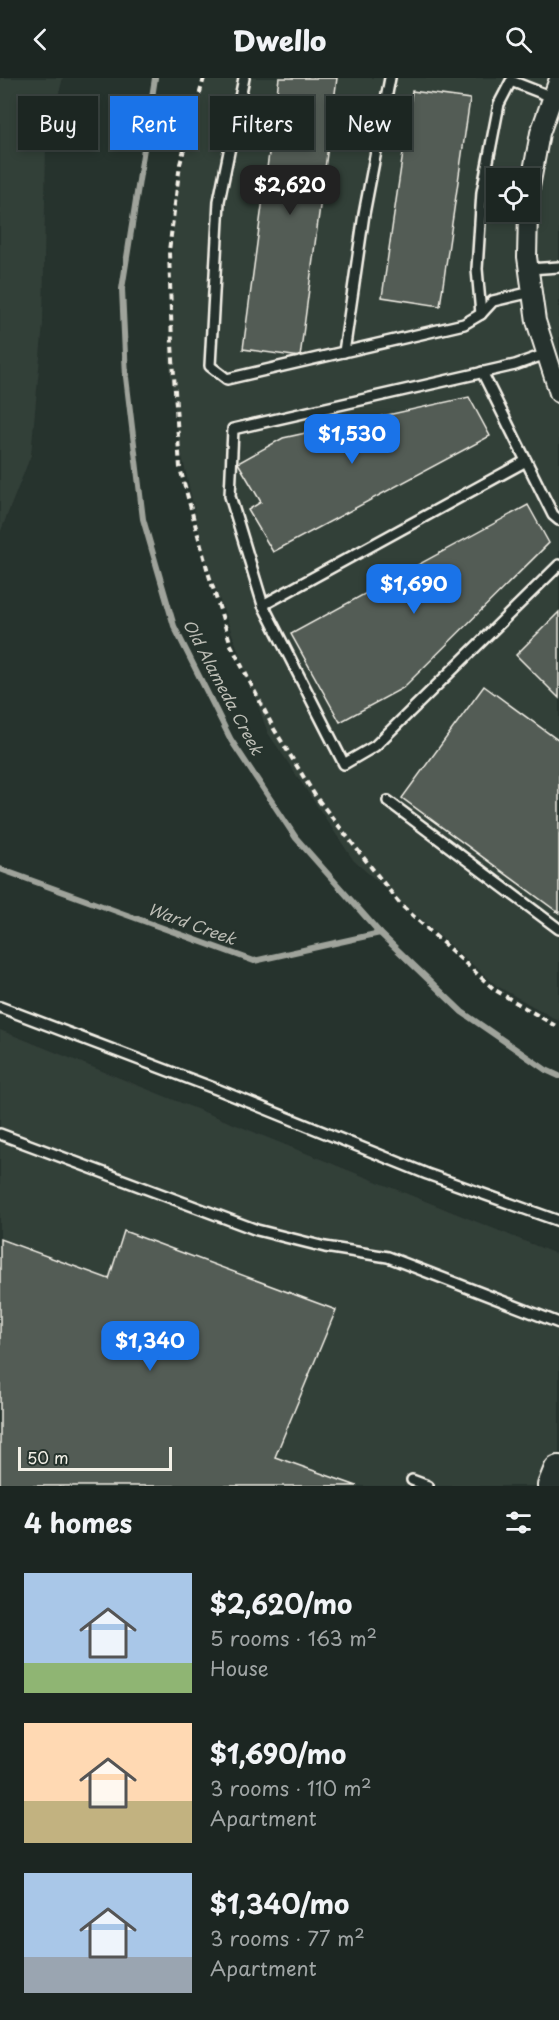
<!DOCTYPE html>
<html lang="en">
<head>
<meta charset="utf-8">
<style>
  :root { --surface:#1c2622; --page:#252e2a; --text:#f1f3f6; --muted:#a0a5a5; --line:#3a4340; --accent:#1a73e8 }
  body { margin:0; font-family:"Playpen Sans",sans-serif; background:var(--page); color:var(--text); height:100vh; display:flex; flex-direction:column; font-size:22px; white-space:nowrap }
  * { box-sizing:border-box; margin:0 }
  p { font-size:20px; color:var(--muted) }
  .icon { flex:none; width:33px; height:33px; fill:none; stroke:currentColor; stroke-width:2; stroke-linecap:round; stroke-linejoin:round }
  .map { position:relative; height:1408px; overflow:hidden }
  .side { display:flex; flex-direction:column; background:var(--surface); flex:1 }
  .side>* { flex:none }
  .guide { position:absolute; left:18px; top:18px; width:524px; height:54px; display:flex; gap:12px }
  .buttons { position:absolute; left:486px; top:90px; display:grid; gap:12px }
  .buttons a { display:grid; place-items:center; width:54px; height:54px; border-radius:0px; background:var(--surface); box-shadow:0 3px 9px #0003,0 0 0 2px var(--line); font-size:30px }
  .scale { position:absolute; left:18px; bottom:15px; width:154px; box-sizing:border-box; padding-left:6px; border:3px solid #f4f1e8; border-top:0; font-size:16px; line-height:21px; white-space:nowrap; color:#f4f1e8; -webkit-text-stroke:4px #26332d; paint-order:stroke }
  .price { position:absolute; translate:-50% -51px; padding:0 14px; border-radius:12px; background:var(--accent); color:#fff; font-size:20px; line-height:39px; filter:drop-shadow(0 2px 3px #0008) }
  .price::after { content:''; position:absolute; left:50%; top:36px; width:18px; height:14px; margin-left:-9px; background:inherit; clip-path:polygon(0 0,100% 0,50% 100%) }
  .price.on { background:#222; color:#fff }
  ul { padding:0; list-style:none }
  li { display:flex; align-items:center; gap:18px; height:150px; padding:0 24px }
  li span { display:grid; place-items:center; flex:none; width:168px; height:120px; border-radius:0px; color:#555 }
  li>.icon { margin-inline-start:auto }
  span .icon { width:72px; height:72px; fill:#fffc; stroke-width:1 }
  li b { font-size:26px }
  h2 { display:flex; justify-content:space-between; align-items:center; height:72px; padding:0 24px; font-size:26px }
  .tag { padding:0 21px; border-radius:0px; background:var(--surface); box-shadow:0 3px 9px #0003,0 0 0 2px var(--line); font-size:21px; line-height:54px }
  .tag.on { background:var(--accent); color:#fff }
  header { display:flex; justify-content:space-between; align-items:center; height:78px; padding:0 24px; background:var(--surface); font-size:27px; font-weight:800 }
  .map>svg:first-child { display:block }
  .built { fill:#333f39; fill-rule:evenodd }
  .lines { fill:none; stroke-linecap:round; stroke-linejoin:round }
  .stream { stroke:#9fa39b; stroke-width:6 }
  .building { fill:#525c55; stroke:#f4f1e8; stroke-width:1.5 }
  .service-casing { stroke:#f4f1e8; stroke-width:14 }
  .minor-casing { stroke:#f4f1e8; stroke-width:22 }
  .primary-casing { stroke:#f4f1e8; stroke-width:34 }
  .path { stroke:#f4f1e8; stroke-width:4; stroke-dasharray:6 4.5; stroke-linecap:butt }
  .service { stroke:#26332d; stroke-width:9 }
  .minor { stroke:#26332d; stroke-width:18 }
  .primary { stroke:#26332d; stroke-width:30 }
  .labels { text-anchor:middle; stroke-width:4.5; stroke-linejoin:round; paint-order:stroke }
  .water-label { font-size:16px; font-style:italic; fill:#bcbdb5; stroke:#26332d }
</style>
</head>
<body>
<header><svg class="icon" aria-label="back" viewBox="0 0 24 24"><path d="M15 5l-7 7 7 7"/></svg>Dwello<svg class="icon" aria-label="search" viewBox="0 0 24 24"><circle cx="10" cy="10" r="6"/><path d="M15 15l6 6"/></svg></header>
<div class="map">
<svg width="559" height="1408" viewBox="0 0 559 1408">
  <rect width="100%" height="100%" fill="#26332d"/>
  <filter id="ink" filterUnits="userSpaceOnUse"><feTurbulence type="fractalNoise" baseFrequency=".0167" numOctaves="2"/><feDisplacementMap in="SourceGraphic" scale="12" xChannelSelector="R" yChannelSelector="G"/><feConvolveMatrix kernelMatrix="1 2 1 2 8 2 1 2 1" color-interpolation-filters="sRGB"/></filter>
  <g filter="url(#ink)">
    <g class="built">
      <polygon points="0,0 63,0 46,63 43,246 31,377 0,455"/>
      <path d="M206 0H559V943L497 908 354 783 268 655 206 484 178 360 169 281 174 118ZM496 100H530V134H496Z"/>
      <polygon points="0,952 559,1177 559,1379 547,1408 0,1408"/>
    </g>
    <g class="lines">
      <g class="stream">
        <polyline points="155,0 122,211 126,299 143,441 174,548 231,662 296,760 380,855 462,934 546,992 559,998"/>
        <polyline points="0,791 254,883 380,855"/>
      </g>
    </g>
    <g class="building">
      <polygon points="279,0 337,0 300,279 243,271"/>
      <polygon points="412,13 470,21 440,228 382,219"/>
      <polygon points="469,319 490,358 273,474 248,432 261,424 238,385 283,360"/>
      <polygon points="528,427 549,465 403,610 340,644 291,556"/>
      <polygon points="559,534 559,620 516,577"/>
      <polygon points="484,608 559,663 559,835 402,720"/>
      <polygon points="124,1153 336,1232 275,1379 357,1408 0,1408 0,1161 109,1201"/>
    </g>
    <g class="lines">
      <g class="service-casing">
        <g id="service">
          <polyline points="244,0 219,123 210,288 227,301 464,246 481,236 493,223 532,214"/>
          <polyline points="529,191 559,189"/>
          <polyline points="481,236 477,191 482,114 499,26 511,3 552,19"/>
          <polyline points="344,274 364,136 390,0"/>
          <polyline points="546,276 515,287 233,351 230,418 263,527 344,686 375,668 559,487"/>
          <polyline points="482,294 553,437 559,442"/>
          <polyline points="263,527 526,383"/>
          <polyline points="388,723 559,851"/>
          <polyline points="0,929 219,1012 427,1096 559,1143"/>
          <polyline points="0,1056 257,1152 325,1169 388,1179 559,1245"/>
          <polyline points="412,1402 428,1408"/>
        </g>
      </g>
      <g class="minor-casing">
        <g id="minor">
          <polyline points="530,109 540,55 559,1"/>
          <polyline points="528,134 527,179 536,243 559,315"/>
        </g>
      </g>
      <g class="primary-casing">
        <polyline id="primary" points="553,1408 559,1393"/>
      </g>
      <polyline class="path" points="204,0 180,86 169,173 172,266 180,390 208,494 231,567 274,651 316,719 400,826 495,912 559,950"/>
      <use href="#service" class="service"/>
      <use href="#minor" class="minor"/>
      <use href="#primary" class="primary"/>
    </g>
  </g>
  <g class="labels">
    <g class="water-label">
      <text transform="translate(223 609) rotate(62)" y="6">Old Alameda Creek</text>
      <text transform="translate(192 846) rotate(20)" y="6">Ward Creek</text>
    </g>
  </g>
</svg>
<div class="buttons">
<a><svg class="icon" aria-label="locate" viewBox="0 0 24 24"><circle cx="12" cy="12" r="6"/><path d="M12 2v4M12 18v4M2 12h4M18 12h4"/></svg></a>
</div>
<div class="scale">50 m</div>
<b class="price on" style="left:290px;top:138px">$2,620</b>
<b class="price" style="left:352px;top:387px">$1,530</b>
<b class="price" style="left:414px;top:537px">$1,690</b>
<b class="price" style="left:150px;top:1294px">$1,340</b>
<div class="guide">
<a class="tag">Buy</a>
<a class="tag on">Rent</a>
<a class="tag">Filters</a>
<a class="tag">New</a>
</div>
</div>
<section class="side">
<h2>4 homes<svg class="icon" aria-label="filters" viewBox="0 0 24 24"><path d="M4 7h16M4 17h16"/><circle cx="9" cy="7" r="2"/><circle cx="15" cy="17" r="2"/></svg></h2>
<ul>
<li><span style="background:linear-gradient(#a9c7e8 75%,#8fb573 0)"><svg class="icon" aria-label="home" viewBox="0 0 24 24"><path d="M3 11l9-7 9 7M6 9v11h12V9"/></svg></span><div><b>$2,620/mo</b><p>5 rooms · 163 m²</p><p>House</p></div></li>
<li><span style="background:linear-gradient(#ffd9b3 65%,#c2b280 0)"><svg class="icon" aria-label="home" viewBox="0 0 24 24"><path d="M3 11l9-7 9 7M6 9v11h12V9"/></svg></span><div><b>$1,690/mo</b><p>3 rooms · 110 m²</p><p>Apartment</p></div></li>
<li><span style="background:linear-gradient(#a9c7e8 70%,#9aa5b1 0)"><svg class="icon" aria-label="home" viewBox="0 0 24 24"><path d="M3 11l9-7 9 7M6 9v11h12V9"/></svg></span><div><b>$1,340/mo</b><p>3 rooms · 77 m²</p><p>Apartment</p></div></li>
</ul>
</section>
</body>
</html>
